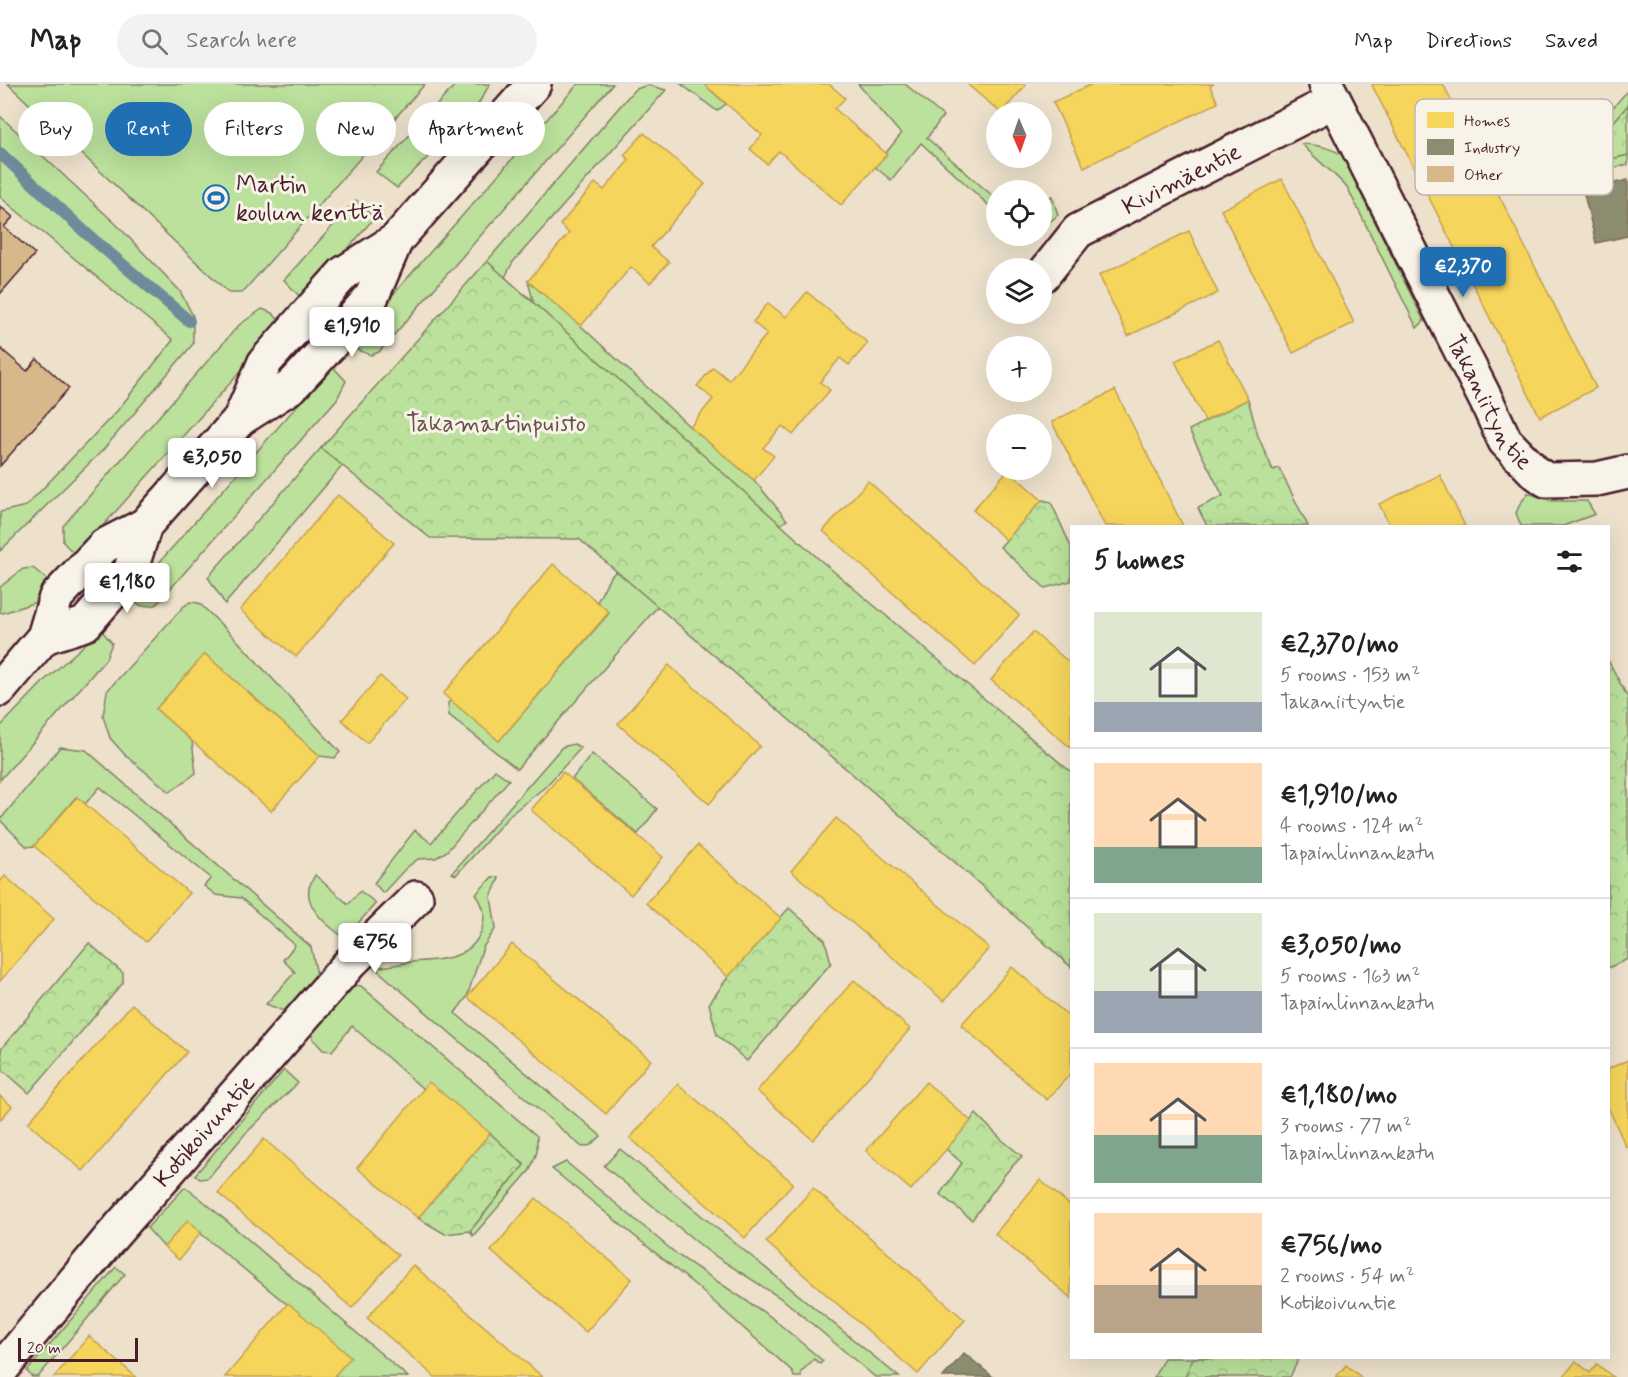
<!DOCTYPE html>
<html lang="en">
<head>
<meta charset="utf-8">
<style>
  :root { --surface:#fff; --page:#f2f2f2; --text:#222; --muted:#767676; --line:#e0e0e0; --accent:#1f6fb2 }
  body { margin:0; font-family:Mynerve,sans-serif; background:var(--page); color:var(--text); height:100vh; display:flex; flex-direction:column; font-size:22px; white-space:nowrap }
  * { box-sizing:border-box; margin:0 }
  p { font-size:20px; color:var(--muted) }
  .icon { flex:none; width:33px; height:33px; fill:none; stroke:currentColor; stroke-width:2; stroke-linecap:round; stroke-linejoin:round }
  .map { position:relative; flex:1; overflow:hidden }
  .details { position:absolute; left:1070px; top:441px; width:540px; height:834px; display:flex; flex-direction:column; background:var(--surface); border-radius:0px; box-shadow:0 6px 24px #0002 }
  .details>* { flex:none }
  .top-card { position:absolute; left:18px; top:18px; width:570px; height:54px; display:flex; gap:12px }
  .needle { width:39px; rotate:178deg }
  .controls { position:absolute; left:986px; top:18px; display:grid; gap:12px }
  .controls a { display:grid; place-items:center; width:66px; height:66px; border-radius:50%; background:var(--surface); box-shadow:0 6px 24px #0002; font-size:30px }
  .scale { position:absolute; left:18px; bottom:15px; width:120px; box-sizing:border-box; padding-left:6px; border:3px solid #4a1f2b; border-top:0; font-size:16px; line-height:21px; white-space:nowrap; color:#4a1f2b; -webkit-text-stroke:4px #f7f3e8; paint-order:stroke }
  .price { position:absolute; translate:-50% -51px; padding:0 14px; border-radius:6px; background:#fff; color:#222; font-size:20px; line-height:39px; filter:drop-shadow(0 2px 3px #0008) }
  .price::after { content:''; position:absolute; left:50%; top:36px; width:18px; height:14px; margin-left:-9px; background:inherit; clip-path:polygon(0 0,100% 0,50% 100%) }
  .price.on { background:var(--accent); color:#fff }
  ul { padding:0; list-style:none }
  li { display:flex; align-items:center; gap:18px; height:150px; padding:0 24px }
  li+li { border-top:2px solid var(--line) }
  li span { display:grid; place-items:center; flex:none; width:168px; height:120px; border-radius:0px; color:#555 }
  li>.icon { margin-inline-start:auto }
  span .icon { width:72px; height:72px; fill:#fffc; stroke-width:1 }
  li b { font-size:26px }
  h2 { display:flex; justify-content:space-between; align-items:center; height:72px; padding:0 24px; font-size:26px }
  .tag { padding:0 21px; border-radius:27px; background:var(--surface); box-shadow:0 6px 24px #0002; font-size:21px; line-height:54px }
  .tag.on { background:var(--accent); color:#fff }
  header { display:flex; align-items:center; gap:36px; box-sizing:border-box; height:84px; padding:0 30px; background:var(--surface); border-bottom:2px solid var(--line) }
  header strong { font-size:28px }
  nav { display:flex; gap:33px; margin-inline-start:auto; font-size:21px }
  .search { width:420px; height:54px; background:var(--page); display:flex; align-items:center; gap:15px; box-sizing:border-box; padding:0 21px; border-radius:33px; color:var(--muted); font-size:22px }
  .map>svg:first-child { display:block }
  .green { fill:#bbe19c; stroke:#828064; stroke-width:1.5 }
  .park { fill:url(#park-crowns); stroke:#828064; stroke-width:1.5 }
  .homes { fill:#f6d55c; stroke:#c29e4d; stroke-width:1.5 }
  .industry { fill:#8c8c6e; stroke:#786b5a; stroke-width:1.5 }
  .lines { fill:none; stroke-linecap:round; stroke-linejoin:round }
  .stream { stroke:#6e8b9b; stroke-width:12 }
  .building { fill:#d6b88a; stroke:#4a1f2b; stroke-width:1.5 }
  .minor-casing { stroke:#4a1f2b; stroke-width:38 }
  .minor { stroke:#f7f3e8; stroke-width:33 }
  .labels { text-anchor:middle; stroke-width:6; stroke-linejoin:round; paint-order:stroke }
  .street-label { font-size:24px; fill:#4a1f2b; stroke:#f7f3e8 }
  .poi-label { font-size:24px; fill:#4a1f2b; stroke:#f7f3e8; text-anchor:start }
  .park-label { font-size:24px; fill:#665047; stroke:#f7f3e8 }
  .key { fill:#f7f3e8; stroke:#c3b3af; stroke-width:1.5 }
  .key-label { font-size:16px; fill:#4a1f2b }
</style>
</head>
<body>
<header>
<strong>Map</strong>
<div class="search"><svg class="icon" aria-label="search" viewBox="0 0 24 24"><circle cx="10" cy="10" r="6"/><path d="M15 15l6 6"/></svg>Search here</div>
<nav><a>Map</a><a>Directions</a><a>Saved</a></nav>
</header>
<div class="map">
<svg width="1628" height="1293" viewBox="0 0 1628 1293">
  <defs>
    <pattern id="park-crowns" width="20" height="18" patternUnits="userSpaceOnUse" patternTransform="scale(1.5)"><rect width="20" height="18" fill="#bbe19c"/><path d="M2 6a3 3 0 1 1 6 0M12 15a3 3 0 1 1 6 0" fill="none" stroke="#a2c187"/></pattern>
  </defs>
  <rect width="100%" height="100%" fill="#ede1cc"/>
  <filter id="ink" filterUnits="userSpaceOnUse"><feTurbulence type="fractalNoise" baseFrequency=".0167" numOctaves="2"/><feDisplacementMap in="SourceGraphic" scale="12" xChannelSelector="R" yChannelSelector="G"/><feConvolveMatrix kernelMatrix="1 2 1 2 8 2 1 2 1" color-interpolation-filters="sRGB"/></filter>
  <g filter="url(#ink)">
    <g class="green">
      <polygon points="8,0 425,0 242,209 229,209"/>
      <polygon points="456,0 490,0 474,27 397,104 376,88"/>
      <polygon points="578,0 613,0 379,268 371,271 355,265 353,256"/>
      <polygon points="681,0 704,0 726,20 717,27"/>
      <polygon points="858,0 905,0 943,32 927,54 996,115 996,128 921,59 891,96 875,83 901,50"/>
      <polygon points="647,1 666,6 513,178 505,193 518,206 533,216 528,197 581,242 690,343 754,396 787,436 758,456 476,190 634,6"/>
      <polygon points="1628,6 1628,21 1587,70 1577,66"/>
      <polygon points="0,32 117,141 180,207 193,232 193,260 103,366 0,467 0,428 26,422 117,327 173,256 0,113"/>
      <path d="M1302 60C1318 61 1329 63 1342 71L1424 237 1417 244 1348 105C1334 88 1317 77 1302 60Z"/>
      <polygon points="1628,71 1628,81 1573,92 1567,90 1565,85 1571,76 1588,81"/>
      <polygon points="1052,112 1058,131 1041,145 1041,119"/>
      <polygon points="356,116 374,134 304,217 284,196"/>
      <polygon points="262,225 272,229 283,240 76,472 63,458 63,442 239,241"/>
      <polygon points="332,282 346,297 337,315 156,521 142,522 127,515"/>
      <polygon points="321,364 343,381 225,520 208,493"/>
      <polygon points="1528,409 1552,417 1587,417 1595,430 1563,442 1521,442 1516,429 1520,420"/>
      <polygon points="633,472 665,514 517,685 449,631 448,619 451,616 499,657 609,529 597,518 610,493"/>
      <polygon points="33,484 50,498 36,518 3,529 0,528 0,503 23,485"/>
      <polygon points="190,518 199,519 235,554 340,668 335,674 320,672 205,570 156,625 192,657 196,689 170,708 126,672 110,654 103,632 107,607 183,523"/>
      <polygon points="101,546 112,559 106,575 0,696 0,643 45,596"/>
      <polygon points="574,660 581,664 545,703 511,730 456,791 452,789 562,663"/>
      <polygon points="60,663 86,666 311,863 317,891 286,928 266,920 295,888 283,876 295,861 241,814 216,811 204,802 211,794 100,703 85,720 76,713 34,762 27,763 0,736"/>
      <polygon points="592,670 657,725 638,750 572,695"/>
      <polygon points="495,686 509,696 447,767 436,774 418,775 406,784 383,809 374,799 415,746 431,759"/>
      <path d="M315 791 348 820 360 807 376 819 345 854C330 844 305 825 309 804 310 800 313 795 315 791Z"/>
      <path d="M492 793 499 794 491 813 496 844 483 863 467 913 455 929 601 1052 591 1061 582 1063 375 884C387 882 399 880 412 878 439 876 472 876 482 845 486 830 484 822 476 810Z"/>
      <polygon points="355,901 361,902 537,1052 537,1068 530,1086 473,1152 470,1147 524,1080 423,1005 352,942 332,967 323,966 313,955 312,949"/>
      <polygon points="284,986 298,999 245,1050 208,1094 200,1095 195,1091"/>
      <polygon points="620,1065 899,1293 875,1293 785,1217 709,1168 604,1082"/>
      <polygon points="566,1078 679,1172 771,1233 823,1277 820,1280 814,1275 801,1288 801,1293 794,1293 792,1287 695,1201 552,1085"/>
      <polygon points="185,1103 201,1115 408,1293 337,1293 335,1291 350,1272 200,1149 201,1148 188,1137 164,1163 147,1144"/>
      <polygon points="116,1183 125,1190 38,1293 32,1293 27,1287"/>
      <polygon points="1164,1274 1239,1274 1226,1293 1154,1293"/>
    </g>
    <g class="park">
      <polygon points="1628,21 1628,71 1588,81 1571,76 1577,66 1587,70"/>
      <polygon points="487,177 819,475 1071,688 1071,883 965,787 579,455 430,454 321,364"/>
      <polygon points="1248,315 1258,352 1273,386 1279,384 1308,442 1207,442 1198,424 1223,412 1189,346"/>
      <polygon points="1042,416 1051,418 1071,463 1071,497 1045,504 1000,463"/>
      <polygon points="1608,576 1628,614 1628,875 1608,884"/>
      <polygon points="789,824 825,856 831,879 747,977 717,951 709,920 728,893"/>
      <polygon points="89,859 123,889 123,899 29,1009 3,986 1,965"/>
      <polygon points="976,1030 1002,1056 1022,1072 1006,1089 972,1136 940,1110 962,1079 946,1065"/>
      <polygon points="490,1049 524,1081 470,1147 445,1150 418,1134"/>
      <polygon points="1193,1274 1299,1274 1290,1293 1185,1293"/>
    </g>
    <g class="homes">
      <polygon points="704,0 829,0 845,14 835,25 887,70 841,121 779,67 767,80 750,65 762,51"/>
      <polygon points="967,0 1025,0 1026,1 1002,28 1000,28"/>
      <polygon points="1092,0 1214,0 1210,2 1218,19 1084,83 1053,18"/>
      <polygon points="1374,0 1443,0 1596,304 1540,333 1372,1"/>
      <polygon points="644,49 705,100 651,163 669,178 650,199 631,183 581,242 528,197 569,149 560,141 595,99 604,106 629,76 624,71"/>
      <polygon points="1282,95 1354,239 1293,269 1221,126"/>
      <polygon points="1189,147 1218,209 1128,252 1099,191"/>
      <polygon points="807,208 868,259 849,281 840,274 820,298 830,306 793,351 782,342 763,364 774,372 754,396 690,343 713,315 697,302 713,283 729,296 767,250 753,238 768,219 786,233"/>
      <polygon points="1218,256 1248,315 1205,337 1175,277"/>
      <polygon points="1115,306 1183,442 1105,442 1052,338"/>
      <polygon points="1008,386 1042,416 1006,456 973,426"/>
      <polygon points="1440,391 1465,442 1390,442 1379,420"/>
      <polygon points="868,397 1019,531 975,582 823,447"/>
      <polygon points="338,411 394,459 296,573 240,526"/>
      <polygon points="553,480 609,528 499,657 443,610"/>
      <polygon points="1033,548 1071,580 1071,664 991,596"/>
      <polygon points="205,570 320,672 271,727 156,625"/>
      <polygon points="669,581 760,662 709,720 618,640"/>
      <polygon points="380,592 406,615 367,659 342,636"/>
      <polygon points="563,688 663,773 631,811 531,726"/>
      <polygon points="77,713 189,809 146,858 34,762"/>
      <polygon points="836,734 989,864 944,917 791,787"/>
      <polygon points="698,761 781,834 728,893 646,819"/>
      <polygon points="5,792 54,835 0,897 0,798"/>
      <polygon points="512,860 651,976 606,1030 467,913"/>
      <polygon points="1012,883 1071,934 1071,989 1047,1016 961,941"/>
      <polygon points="854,896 910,945 813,1056 757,1007"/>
      <polygon points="132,920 187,968 83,1087 28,1039"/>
      <polygon points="1628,976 1628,1062 1626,1063 1608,1023 1608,985"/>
      <polygon points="429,998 490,1049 418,1134 357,1084"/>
      <polygon points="926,998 971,1037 911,1106 866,1067"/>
      <polygon points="678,1000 793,1099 745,1154 630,1054"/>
      <polygon points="0,1012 12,1022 0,1036"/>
      <polygon points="264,1055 398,1171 352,1224 218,1109"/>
      <polygon points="1040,1096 1071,1122 1071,1214 995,1150"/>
      <polygon points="813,1104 965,1236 918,1290 766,1158"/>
      <polygon points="536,1114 632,1195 586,1248 491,1167"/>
      <polygon points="188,1136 201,1148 179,1176 164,1163"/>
      <polygon points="413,1181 543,1293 435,1293 367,1234"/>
      <polygon points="288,1219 351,1273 335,1291 334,1293 225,1293"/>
      <polygon points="89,1252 136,1293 54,1293"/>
      <polygon points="1576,1277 1590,1289 1597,1280 1613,1293 1563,1293"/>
      <polygon points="1346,1281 1361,1293 1336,1293"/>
    </g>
    <g class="industry">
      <polygon points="1628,96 1628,152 1596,159 1583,106"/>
      <polygon points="964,1269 993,1293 943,1293"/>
    </g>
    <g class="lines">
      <polyline class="stream" points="0,69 87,150 189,237"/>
    </g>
    <g class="building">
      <polygon points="0,122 13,133 4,143 35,170 0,210"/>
      <polygon points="0,264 27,287 37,275 69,304 0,382"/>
    </g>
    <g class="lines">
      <g class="minor-casing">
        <g id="minor">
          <path id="s1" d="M1326 0 1487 318 1505 357 1535 388 1546 396 1597 395 1628 388"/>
          <path id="s2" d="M1043 191 1078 147 1334 17"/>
          <polyline points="240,335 265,278 302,236 344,189 396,156 534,0"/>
          <polyline points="44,553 85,540 130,488 145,441"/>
          <polyline points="0,605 44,553 56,513 104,462 145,441 240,335 292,302 330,261 372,212 396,156"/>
          <path id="s3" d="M0 1287 112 1152 350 879 416 814"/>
        </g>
      </g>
      <use href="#minor" class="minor"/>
    </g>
  </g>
  <defs>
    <g id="stadium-ring" transform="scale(1.35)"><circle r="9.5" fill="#f7f3e8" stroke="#1f6fb2" stroke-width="1.5"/><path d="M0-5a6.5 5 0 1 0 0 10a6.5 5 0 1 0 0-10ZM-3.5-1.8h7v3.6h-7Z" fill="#1f6fb2"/></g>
  </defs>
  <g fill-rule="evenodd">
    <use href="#stadium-ring" x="216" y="114"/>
  </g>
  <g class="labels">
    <g class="street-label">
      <text dy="8" stroke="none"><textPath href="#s2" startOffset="172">Kivimäentie</textPath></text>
      <text dy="8" stroke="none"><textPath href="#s1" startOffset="358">Takaniityntie</textPath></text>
      <text dy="8" stroke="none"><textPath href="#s3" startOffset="315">Kotikoivuntie</textPath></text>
    </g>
    <g class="poi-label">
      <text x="236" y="108">Martin<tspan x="236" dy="28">koulun kenttä</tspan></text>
    </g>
    <g class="park-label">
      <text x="496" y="347">Takamartinpuisto</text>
    </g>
  </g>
  <rect x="1415" y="15" width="198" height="96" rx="9" class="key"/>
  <rect x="1427" y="28" width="27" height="16" fill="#f6d55c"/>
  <rect x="1427" y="55" width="27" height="16" fill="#8c8c6e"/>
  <rect x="1427" y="82" width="27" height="16" fill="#d6b88a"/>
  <g class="key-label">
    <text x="1464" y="42">Homes</text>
    <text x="1464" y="69">Industry</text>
    <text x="1464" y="96">Other</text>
  </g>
</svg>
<div class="controls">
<a><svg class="needle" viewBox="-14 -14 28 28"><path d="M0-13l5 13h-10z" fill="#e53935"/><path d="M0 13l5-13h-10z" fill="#767676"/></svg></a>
<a><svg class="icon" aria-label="locate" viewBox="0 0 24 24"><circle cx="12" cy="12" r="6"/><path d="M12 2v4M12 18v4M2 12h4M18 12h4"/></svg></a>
<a><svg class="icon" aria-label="layers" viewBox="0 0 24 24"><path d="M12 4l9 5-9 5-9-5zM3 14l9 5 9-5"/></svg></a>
<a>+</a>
<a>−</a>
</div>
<div class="scale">20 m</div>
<b class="price on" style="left:1463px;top:214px">€2,370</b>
<b class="price" style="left:352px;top:274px">€1,910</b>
<b class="price" style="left:212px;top:405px">€3,050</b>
<b class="price" style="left:127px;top:530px">€1,180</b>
<b class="price" style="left:375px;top:890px">€756</b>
<div class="top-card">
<a class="tag">Buy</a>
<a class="tag on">Rent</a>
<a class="tag">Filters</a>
<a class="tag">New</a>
<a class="tag">Apartment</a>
</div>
<section class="details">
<h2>5 homes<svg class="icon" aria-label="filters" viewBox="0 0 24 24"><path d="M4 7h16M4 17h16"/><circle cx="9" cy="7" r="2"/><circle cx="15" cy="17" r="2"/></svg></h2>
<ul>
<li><span style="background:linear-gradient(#dfe7d0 75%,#9aa5b1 0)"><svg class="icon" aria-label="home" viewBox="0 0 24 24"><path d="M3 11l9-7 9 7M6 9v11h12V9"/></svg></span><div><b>€2,370/mo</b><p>5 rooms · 153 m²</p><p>Takaniityntie</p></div></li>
<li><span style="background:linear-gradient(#ffd9b3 70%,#7fa58c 0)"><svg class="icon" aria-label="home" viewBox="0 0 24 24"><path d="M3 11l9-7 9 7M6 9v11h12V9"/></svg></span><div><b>€1,910/mo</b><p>4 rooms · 124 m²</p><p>Tapainlinnankatu</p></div></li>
<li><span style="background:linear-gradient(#dfe7d0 65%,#9aa5b1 0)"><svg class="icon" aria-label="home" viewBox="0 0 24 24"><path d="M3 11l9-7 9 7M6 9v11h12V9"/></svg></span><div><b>€3,050/mo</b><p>5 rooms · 163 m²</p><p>Tapainlinnankatu</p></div></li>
<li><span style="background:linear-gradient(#ffd9b3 60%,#7fa58c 0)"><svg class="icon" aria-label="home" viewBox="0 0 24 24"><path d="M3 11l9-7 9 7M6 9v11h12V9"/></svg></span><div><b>€1,180/mo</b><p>3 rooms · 77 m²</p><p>Tapainlinnankatu</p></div></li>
<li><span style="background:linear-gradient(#ffd9b3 60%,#b9a48a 0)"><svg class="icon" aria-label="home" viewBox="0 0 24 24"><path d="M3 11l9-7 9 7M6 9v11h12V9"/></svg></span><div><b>€756/mo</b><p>2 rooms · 54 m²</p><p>Kotikoivuntie</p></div></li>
</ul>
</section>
</div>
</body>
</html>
